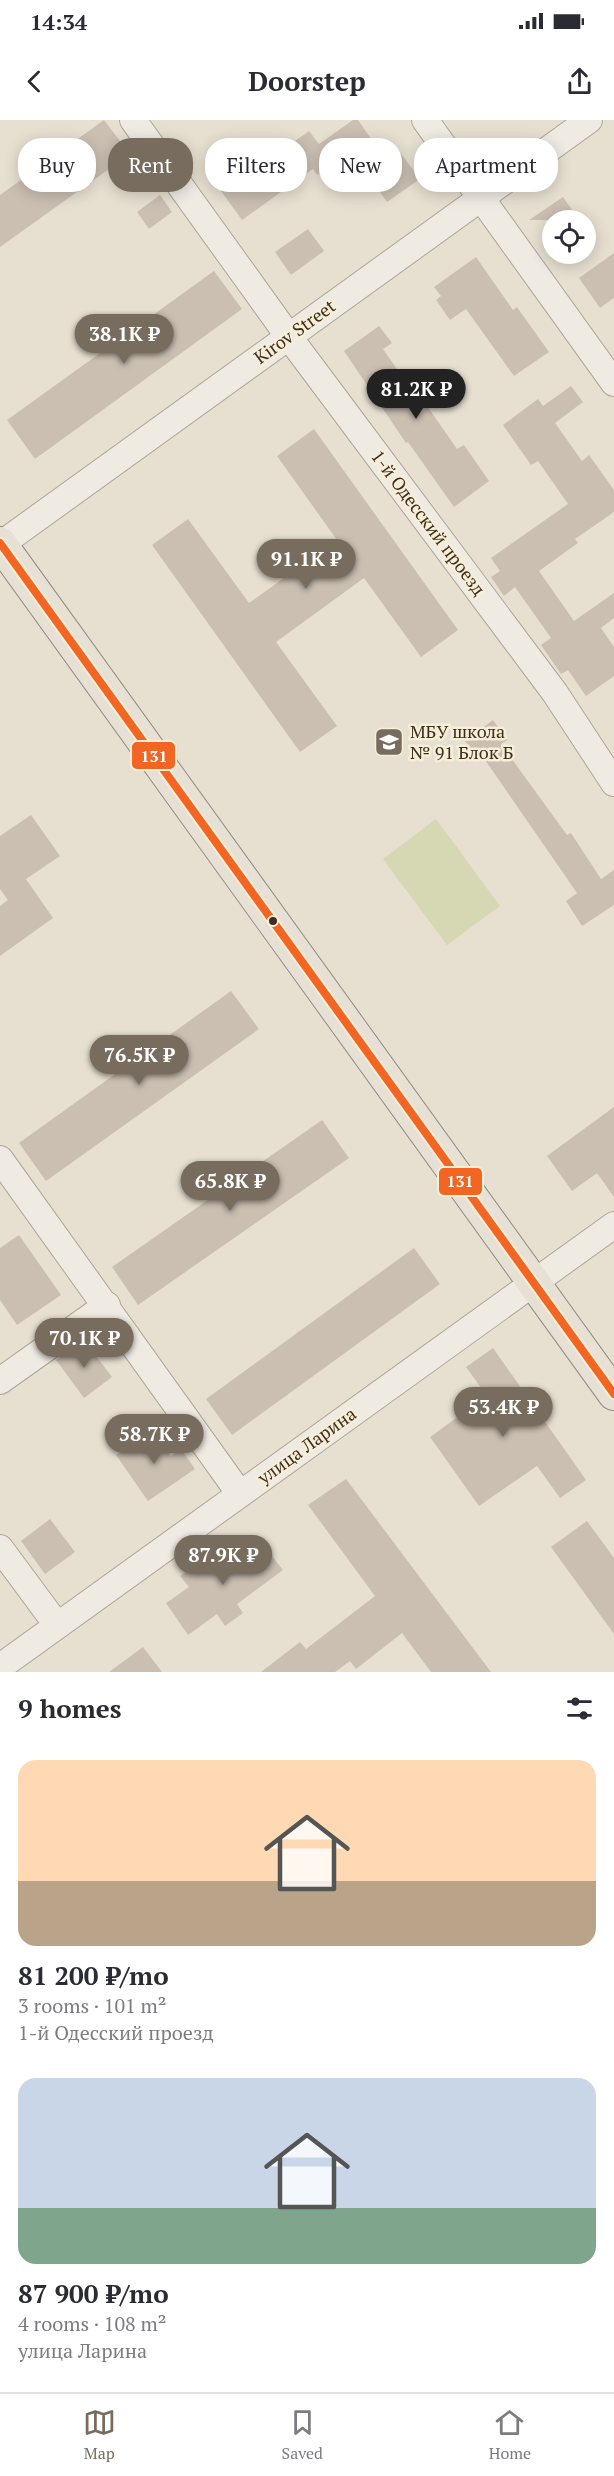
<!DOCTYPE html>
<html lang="en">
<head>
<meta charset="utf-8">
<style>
  :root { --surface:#fff; --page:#f2f2f3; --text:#2b2b33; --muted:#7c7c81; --line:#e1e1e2; --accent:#786c5e }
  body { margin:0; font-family:"PT Serif",serif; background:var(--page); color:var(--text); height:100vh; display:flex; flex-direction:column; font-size:22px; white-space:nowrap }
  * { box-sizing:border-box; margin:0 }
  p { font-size:20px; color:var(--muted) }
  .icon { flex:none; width:33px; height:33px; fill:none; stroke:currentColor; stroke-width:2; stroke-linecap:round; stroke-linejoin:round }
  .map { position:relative; height:1552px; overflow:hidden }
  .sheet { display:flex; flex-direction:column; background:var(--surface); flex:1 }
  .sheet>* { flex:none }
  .guide { position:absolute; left:18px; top:18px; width:579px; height:54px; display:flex; gap:12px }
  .buttons { position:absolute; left:542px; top:90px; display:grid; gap:12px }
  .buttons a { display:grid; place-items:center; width:54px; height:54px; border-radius:50%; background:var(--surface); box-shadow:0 3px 15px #0003; font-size:30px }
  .price { position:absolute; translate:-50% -51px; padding:0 14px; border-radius:21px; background:var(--accent); color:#fff; font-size:20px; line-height:39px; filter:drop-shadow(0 2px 3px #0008) }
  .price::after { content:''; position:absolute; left:50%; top:36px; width:18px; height:14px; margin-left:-9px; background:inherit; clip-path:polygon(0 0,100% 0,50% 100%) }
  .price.on { background:#222; color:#fff }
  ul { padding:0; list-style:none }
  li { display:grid; align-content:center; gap:12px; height:318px; padding:0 18px }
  li span { display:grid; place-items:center; height:186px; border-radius:18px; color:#555 }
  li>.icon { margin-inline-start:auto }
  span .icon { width:108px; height:108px; fill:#fffc; stroke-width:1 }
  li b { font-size:26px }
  h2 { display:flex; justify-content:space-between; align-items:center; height:72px; padding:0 18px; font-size:26px }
  .pill { padding:0 21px; border-radius:24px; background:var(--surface); box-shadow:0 3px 15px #0003; font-size:21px; line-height:54px }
  .pill.on { background:var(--accent); color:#fff }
  .status { display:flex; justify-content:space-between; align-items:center; height:42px; padding:0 30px; background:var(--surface); direction:ltr }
  .status svg { height:16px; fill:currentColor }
  header { display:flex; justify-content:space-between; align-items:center; height:78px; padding:0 18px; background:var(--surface); font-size:27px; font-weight:700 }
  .menu { display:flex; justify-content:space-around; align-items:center; height:84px; border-top:2px solid var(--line); background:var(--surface); font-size:16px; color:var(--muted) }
  .menu a { display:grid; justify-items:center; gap:3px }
  .menu .on { color:var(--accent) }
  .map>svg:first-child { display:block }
  .green { fill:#d6d7b3 }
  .building { fill:#cbbfb2 }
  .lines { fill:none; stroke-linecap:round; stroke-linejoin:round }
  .minor-casing { stroke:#ada599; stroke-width:28 }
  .major-casing { stroke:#928b80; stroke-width:34 }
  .minor { stroke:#efebe3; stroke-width:26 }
  .major { stroke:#e6e1d4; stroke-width:32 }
  .bus-1-casing { stroke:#f7eed8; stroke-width:12 }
  .bus-1 { stroke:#f26522; stroke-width:8 }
  .bus-dot { fill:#3d2e20; stroke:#f7eed8; stroke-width:2 }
  .labels { text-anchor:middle; stroke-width:5; stroke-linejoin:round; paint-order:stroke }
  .street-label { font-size:18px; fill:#3d2e20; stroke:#f7eed8 }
  .poi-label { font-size:18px; fill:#3d2e20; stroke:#f7eed8; text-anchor:start }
  .line-badge { stroke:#f7eed8; stroke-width:2 }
  .badge-label { font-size:16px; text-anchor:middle; font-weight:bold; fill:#fff }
</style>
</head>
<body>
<div class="status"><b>14:34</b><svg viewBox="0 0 49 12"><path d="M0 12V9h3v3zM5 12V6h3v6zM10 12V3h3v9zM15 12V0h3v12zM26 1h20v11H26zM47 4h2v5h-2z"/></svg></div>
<header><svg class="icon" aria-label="back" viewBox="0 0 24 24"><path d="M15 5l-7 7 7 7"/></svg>Doorstep<svg class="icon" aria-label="share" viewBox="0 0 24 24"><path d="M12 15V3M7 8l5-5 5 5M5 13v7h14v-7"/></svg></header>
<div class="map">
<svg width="614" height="1552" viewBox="0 0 614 1552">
  <rect width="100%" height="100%" fill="#e7e0d1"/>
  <polygon class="green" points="436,699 500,786 447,825 383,739"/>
  <g class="building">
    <polygon points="104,0 130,34 0,127 0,75"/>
    <polygon points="353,0 358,0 386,40 399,31 420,59 387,82 351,31 317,55 313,49 242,100 221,71 242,56 235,46 260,28 269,40 309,11 319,24"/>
    <polygon points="160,75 172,92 149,109 137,92"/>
    <polygon points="563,77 579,100 529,100"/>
    <polygon points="308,109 324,131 291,155 275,132"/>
    <polygon points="614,133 614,178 600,188 579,158"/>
    <polygon points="476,137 513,190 517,187 549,232 514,256 466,189 450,200 436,180 441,176 434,167"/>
    <polygon points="214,151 242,189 35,339 7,300"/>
    <polygon points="379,206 392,223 383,229 413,272 416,270 457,329 464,325 489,361 454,387 408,322 406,323 344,231"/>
    <polygon points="571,266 583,282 555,303 582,341 589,335 614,370 614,392 575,419 578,423 539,451 574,501 614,473 614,498 601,508 614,527 614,556 586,576 568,550 561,554 541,525 551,518 515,467 504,476 491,457 500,451 491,438 568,384 538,341 531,345 503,305 538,279 543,286"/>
    <polygon points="314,309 458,510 421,537 364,458 276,522 337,606 300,632 152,425 188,399 249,483 337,420 277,336"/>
    <polygon points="493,600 507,620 501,624 567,715 571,713 601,759 614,750 614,785 582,806 566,781 577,773 483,637 478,640 465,621"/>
    <polygon points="31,695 60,736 26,759 53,798 0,836 0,786 8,780 0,769 0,716"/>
    <polygon points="231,871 259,909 46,1061 19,1023"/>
    <polygon points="614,987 614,1077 597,1053 572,1071 547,1036"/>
    <polygon points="322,1000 349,1038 138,1185 112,1147"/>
    <polygon points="19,1115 61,1175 17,1205 0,1180 0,1128"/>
    <polygon points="414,1128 440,1164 232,1315 206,1279"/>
    <polygon points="84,1220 112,1257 84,1278 56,1240"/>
    <polygon points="493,1228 586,1360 560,1378 537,1346 479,1386 430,1317 487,1276 466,1247"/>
    <polygon points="153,1309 171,1336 181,1329 195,1349 148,1381 116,1335"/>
    <polygon points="346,1359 491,1552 431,1552 402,1513 356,1549 350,1541 335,1552 261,1552 300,1522 306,1529 375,1476 308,1385"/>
    <polygon points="50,1399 75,1432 45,1454 21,1421"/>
    <polygon points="587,1401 614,1438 614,1514 551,1427"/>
    <polygon points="256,1415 283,1450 237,1484 243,1493 225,1506 217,1494 188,1515 166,1483 189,1467 180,1456 205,1439 211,1448"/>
    <polygon points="143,1527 162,1552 109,1552"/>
  </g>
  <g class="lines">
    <g class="minor-casing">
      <g id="minor">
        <polyline points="133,0 289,217 555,573 614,663"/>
        <polyline points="425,0 614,263"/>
        <polyline points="0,425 589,0"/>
        <polyline points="0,1039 240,1374"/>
        <polyline points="0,1261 107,1185"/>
        <polyline points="0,1428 57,1505"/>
        <polyline points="0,1547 614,1105"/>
      </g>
    </g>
    <g class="major-casing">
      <polyline id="major" points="0,423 614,1274"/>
    </g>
    <use href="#minor" class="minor"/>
    <use href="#major" class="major"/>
    <g class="bus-1-casing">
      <polyline id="bus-1" points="0,423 614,1274"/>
    </g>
    <use href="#bus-1" class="bus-1"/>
  </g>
  <defs>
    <g id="school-square" transform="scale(1.5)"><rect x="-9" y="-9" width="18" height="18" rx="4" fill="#786c5e" stroke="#f7eed8"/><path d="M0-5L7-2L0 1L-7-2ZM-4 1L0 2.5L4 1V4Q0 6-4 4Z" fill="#fff"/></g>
  </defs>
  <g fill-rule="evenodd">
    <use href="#school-square" x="389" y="622"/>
  </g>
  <circle class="bus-dot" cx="273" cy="801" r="5"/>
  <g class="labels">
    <g class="street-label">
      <text transform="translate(295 212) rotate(-36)" y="6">Kirov Street</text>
      <text transform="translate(428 403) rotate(53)" y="6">1-й Одесский проезд</text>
      <text transform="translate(307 1326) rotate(-36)" y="6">улица Ларина</text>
    </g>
    <g class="poi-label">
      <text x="410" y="618">МБУ школа<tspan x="410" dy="21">№ 91 Блок Б</tspan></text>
    </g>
  </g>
  <g class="line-badge">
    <rect x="131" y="621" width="45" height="29" rx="6" fill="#f26522"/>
    <rect x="438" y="1047" width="45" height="29" rx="6" fill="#f26522"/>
  </g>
  <g class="badge-label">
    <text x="154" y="642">131</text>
    <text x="460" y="1067">131</text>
  </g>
</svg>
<div class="buttons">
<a><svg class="icon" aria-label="locate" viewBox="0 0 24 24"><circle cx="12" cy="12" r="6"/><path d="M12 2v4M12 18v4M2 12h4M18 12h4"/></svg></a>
</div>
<b class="price" style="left:124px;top:245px">38.1K ₽</b>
<b class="price on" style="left:416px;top:300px">81.2K ₽</b>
<b class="price" style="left:306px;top:470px">91.1K ₽</b>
<b class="price" style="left:139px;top:966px">76.5K ₽</b>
<b class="price" style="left:230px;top:1092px">65.8K ₽</b>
<b class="price" style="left:84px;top:1249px">70.1K ₽</b>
<b class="price" style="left:503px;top:1318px">53.4K ₽</b>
<b class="price" style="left:154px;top:1345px">58.7K ₽</b>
<b class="price" style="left:223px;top:1466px">87.9K ₽</b>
<div class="guide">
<a class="pill">Buy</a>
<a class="pill on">Rent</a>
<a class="pill">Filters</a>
<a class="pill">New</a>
<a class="pill">Apartment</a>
</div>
</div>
<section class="sheet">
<h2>9 homes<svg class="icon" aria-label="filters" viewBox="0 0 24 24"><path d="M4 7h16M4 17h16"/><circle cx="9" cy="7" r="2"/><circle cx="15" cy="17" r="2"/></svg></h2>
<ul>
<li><span style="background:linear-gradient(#ffd9b3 65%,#b9a48a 0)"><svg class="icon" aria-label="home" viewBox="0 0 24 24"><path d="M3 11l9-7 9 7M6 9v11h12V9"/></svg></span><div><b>81 200 ₽/mo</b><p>3 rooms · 101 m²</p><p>1-й Одесский проезд</p></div></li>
<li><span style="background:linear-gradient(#c9d6e8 70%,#7fa58c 0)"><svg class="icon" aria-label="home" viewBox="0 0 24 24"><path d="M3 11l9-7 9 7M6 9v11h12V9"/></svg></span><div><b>87 900 ₽/mo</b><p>4 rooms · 108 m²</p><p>улица Ларина</p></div></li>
</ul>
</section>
<nav class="menu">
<a class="on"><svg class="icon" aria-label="map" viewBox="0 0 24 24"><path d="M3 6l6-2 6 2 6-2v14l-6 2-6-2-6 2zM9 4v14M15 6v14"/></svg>Map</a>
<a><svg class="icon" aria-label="saved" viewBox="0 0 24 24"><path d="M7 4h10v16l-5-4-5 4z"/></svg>Saved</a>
<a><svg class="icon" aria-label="home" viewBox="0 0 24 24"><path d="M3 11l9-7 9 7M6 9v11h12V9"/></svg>Home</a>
</nav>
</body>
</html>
